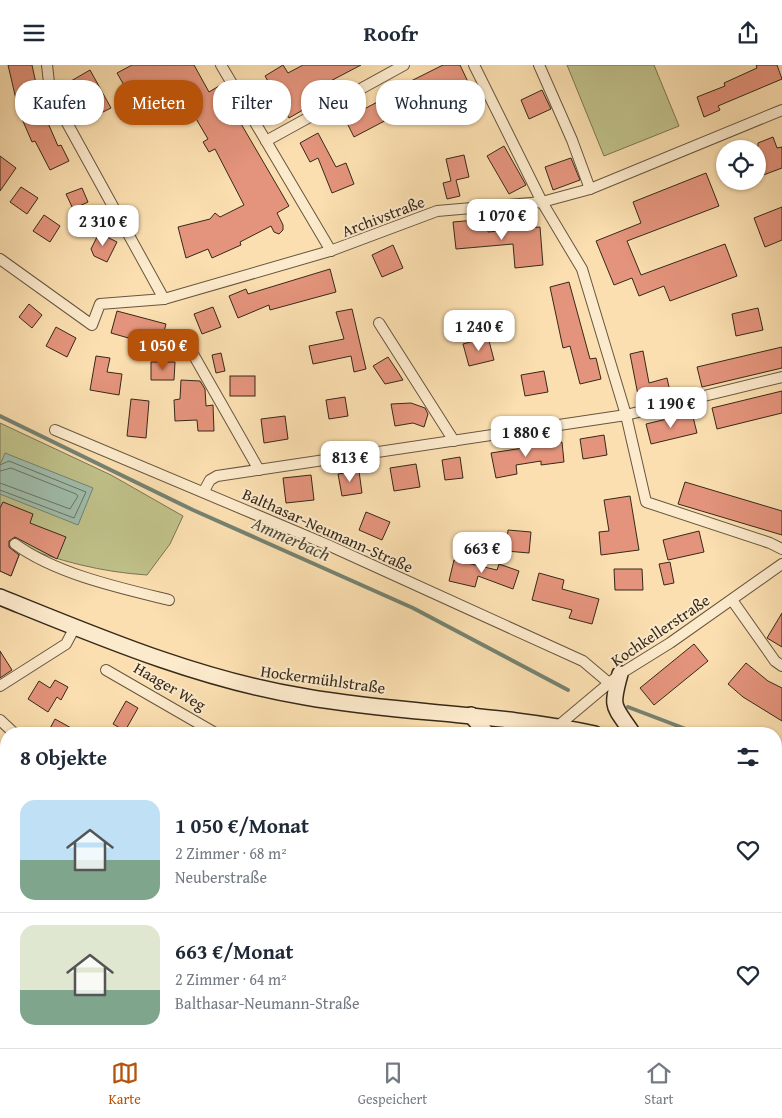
<!DOCTYPE html>
<html lang="de">
<head>
<meta charset="utf-8">
<style>
  :root { --surface:#fff; --page:#f6f6f7; --text:#1f2937; --muted:#747a83; --line:#e0e1e3; --accent:#b45309 }
  body { margin:0; font-family:"Gentium Book Plus",serif; background:var(--page); color:var(--text); height:100vh; display:flex; flex-direction:column; font-size:19px; white-space:nowrap }
  * { box-sizing:border-box; margin:0 }
  p { font-size:16px; color:var(--muted) }
  .icon { flex:none; width:28px; height:28px; fill:none; stroke:currentColor; stroke-width:2; stroke-linecap:round; stroke-linejoin:round }
  .map { position:relative; flex:1; overflow:hidden }
  .details { position:absolute; left:0px; top:662px; width:782px; height:321px; display:flex; flex-direction:column; background:var(--surface); border-radius:20px 20px 0 0; box-shadow:0 1px 4px #0004 }
  .details>* { flex:none }
  .top-card { position:absolute; left:15px; top:15px; width:500px; height:45px; display:flex; gap:10px }
  .controls { position:absolute; left:716px; top:75px; display:grid; gap:10px }
  .controls a { display:grid; place-items:center; width:50px; height:50px; border-radius:50%; background:var(--surface); box-shadow:0 1px 4px #0004; font-size:25px }
  .price { position:absolute; translate:-50% -42px; padding:0 11px; border-radius:10px; background:#fff; color:#222; font-size:16px; line-height:32px; filter:drop-shadow(0 1px 2px #0008) }
  .price::after { content:''; position:absolute; left:50%; top:30px; width:15px; height:11px; margin-left:-8px; background:inherit; clip-path:polygon(0 0,100% 0,50% 100%) }
  .price.on { background:var(--accent); color:#fff }
  ul { padding:0; list-style:none }
  li { display:flex; align-items:center; gap:15px; height:125px; padding:0 20px }
  li+li { border-top:1px solid var(--line) }
  li span { display:grid; place-items:center; flex:none; width:140px; height:100px; border-radius:15px; color:#555 }
  li>.icon { margin-inline-start:auto }
  span .icon { width:60px; height:60px; fill:#fffc; stroke-width:1 }
  li b { font-size:21px }
  h2 { display:flex; justify-content:space-between; align-items:center; height:60px; padding:0 20px; font-size:21px }
  .tag { padding:0 18px; border-radius:20px; background:var(--surface); box-shadow:0 1px 4px #0004; font-size:18px; line-height:45px }
  .tag.on { background:var(--accent); color:#fff }
  header { display:flex; justify-content:space-between; align-items:center; height:65px; padding:0 20px; background:var(--surface); font-size:22px; font-weight:600 }
  .tabs { display:flex; justify-content:space-around; align-items:center; height:70px; border-top:1px solid var(--line); background:var(--surface); font-size:14px; color:var(--muted) }
  .tabs a { display:grid; justify-items:center; gap:2px }
  .tabs .on { color:var(--accent) }
  .map>svg:first-child { display:block }
  .green { fill:#c0c18a; stroke:#7b7552 }
  .water { fill:#9fbdac; stroke:#758271 }
  .lines { fill:none; stroke-linecap:round; stroke-linejoin:round }
  .shore { stroke:#6a7362; stroke-width:1 }
  .stream { stroke:#758271; stroke-width:4 }
  .building { fill:#e4947c; stroke:#362919 }
  .street-casing { stroke:#67563f; stroke-width:12 }
  .secondary-casing { stroke:#362919; stroke-width:18 }
  .street { stroke:#fceacc; stroke-width:10 }
  .secondary { stroke:#fceacc; stroke-width:15 }
  .labels { text-anchor:middle; stroke-width:4; stroke-linejoin:round; paint-order:stroke }
  .street-label { font-size:16px; fill:#362919; stroke:#fceacc }
  .water-label { font-size:18px; font-style:italic; fill:#504e3e; stroke:#fceacc }
</style>
</head>
<body>
<header><svg class="icon" aria-label="menu" viewBox="0 0 24 24"><path d="M4 6h16M4 12h16M4 18h16"/></svg>Roofr<svg class="icon" aria-label="share" viewBox="0 0 24 24"><path d="M12 15V3M7 8l5-5 5 5M5 13v7h14v-7"/></svg></header>
<div class="map">
<svg width="782" height="983" viewBox="0 0 782 983">
  <rect width="100%" height="100%" fill="#fbdfb0"/>
  <filter id="stains"><feTurbulence type="fractalNoise" baseFrequency=".004" numOctaves="4"/><feColorMatrix values="0 0 0 0 .2 0 0 0 0 .09 0 0 0 0 .02 0 0 0 .5 -.17"/></filter>
  <radialGradient id="worn" r=".72"><stop offset=".6" stop-color="#630" stop-opacity="0"/><stop offset="1" stop-color="#630" stop-opacity=".3"/></radialGradient>
  <g class="green">
    <polygon points="567,0 654,0 679,61 604,91"/>
    <path d="M0 358 111 410 183 451 170 479 147 510C101 507 58 496 16 479L13 485 20 488 11 511 0 506Z"/>
  </g>
  <polygon class="water" points="5,388 93,423 78,460 0,429 0,400"/>
  <g class="lines">
    <g class="shore">
      <polyline points="0,400 9,396 86,427 74,453 0,425"/>
      <polyline points="0,406 11,403 76,429 78,431 70,444 0,418"/>
    </g>
    <g class="stream">
      <polyline points="0,351 193,445 413,543 568,625"/>
      <polyline points="628,642 699,669"/>
      <polyline points="776,698 782,700"/>
    </g>
  </g>
  <g class="building">
    <polygon points="8,0 32,0 41,42 58,81 61,80 69,96 50,105 35,76 32,77 19,47"/>
    <polygon points="132,0 194,0 209,27 219,21 289,141 277,148 283,160 283,165 279,169 274,167 271,161 240,177 241,180 212,193 208,184 186,193 178,162 210,154 215,148 220,152 244,140 215,84 209,87 203,77 208,74 185,35 145,57 117,8"/>
    <polygon points="283,0 288,8 303,0 361,0 302,31 308,42 289,53 265,11"/>
    <polygon points="443,0 460,0 479,40 458,53 441,22 416,35 407,18"/>
    <polygon points="756,0 777,0 782,14 718,41 720,45 704,52 697,32 725,21 724,18 757,3"/>
    <polygon points="90,5 111,43 91,53 71,16"/>
    <polygon points="542,25 551,44 529,54 521,35"/>
    <polygon points="387,32 396,50 354,72 345,54"/>
    <polygon points="318,68 336,102 346,98 354,119 332,128 318,93 310,97 300,78"/>
    <polygon points="773,72 777,83 782,82 782,103 758,112 758,78"/>
    <polygon points="504,81 526,120 509,129 487,91"/>
    <polygon points="464,90 469,112 456,115 460,131 447,134 443,118 451,116 446,94"/>
    <polygon points="0,91 16,103 0,126"/>
    <polygon points="571,93 580,115 553,125 545,102"/>
    <polygon points="706,108 719,141 627,176 641,210 725,179 737,211 670,236 664,221 639,231 632,213 614,220 596,176 641,158 633,137"/>
    <polygon points="21,122 38,133 27,149 10,137"/>
    <polygon points="82,123 88,137 73,144 66,129"/>
    <polygon points="782,142 782,175 765,182 754,153"/>
    <polygon points="44,150 60,161 50,177 33,166"/>
    <polygon points="487,154 488,167 540,162 543,200 515,203 513,179 456,184 453,157"/>
    <polygon points="99,168 117,177 107,197 94,191 91,184"/>
    <polygon points="393,180 403,203 382,212 372,190"/>
    <polygon points="330,204 336,227 270,245 269,240 238,253 229,231 246,224 248,229"/>
    <polygon points="569,217 590,294 596,293 601,314 580,319 570,281 563,283 550,222"/>
    <polygon points="29,239 42,250 32,263 19,252"/>
    <polygon points="213,242 221,262 202,269 194,249"/>
    <polygon points="758,243 763,265 736,271 732,249"/>
    <polygon points="352,244 366,304 354,307 351,291 313,299 309,281 344,274 336,247"/>
    <polygon points="117,246 166,259 160,282 111,268"/>
    <polygon points="56,262 76,273 67,292 46,281"/>
    <polygon points="488,272 494,295 469,301 463,279"/>
    <polygon points="782,282 782,303 702,322 697,302"/>
    <polygon points="643,286 649,318 667,313 671,331 648,335 638,330 630,289"/>
    <polygon points="221,288 225,306 216,308 212,290"/>
    <polygon points="96,291 110,293 107,307 122,309 119,330 90,325"/>
    <polygon points="388,292 396,304 403,315 385,319 373,301"/>
    <polygon points="151,297 175,297 174,315 151,315"/>
    <polygon points="544,306 548,327 525,331 521,310"/>
    <rect x="230" y="311" width="25" height="20"/>
    <polygon points="181,315 200,316 205,324 206,341 213,340 214,366 198,366 197,355 175,356 174,335 180,334"/>
    <polygon points="782,326 782,348 717,364 712,343"/>
    <polygon points="345,332 348,351 329,354 326,335"/>
    <polygon points="131,334 149,336 146,373 127,371"/>
    <polygon points="411,338 425,343 428,349 424,362 413,358 395,361 391,339"/>
    <polygon points="692,348 697,368 651,379 646,359"/>
    <polygon points="285,351 288,374 264,378 261,354"/>
    <polygon points="604,370 607,390 583,394 580,374"/>
    <polygon points="562,377 564,397 541,400 541,396 516,400 517,409 496,413 491,388"/>
    <polygon points="460,392 463,413 445,415 442,395"/>
    <polygon points="416,399 420,422 394,426 390,403"/>
    <polygon points="359,406 362,428 342,431 338,409"/>
    <polygon points="311,410 314,435 286,438 283,413"/>
    <polygon points="685,417 782,446 782,470 678,439"/>
    <polygon points="630,431 639,485 601,490 599,467 609,466 604,435"/>
    <polygon points="3,437 33,449 30,458 66,472 57,494 15,472 9,476 9,482 19,490 11,511 0,506 0,443"/>
    <polygon points="366,447 390,457 382,475 359,465"/>
    <polygon points="508,465 531,467 529,488 506,486"/>
    <polygon points="699,466 704,487 668,495 663,475"/>
    <polygon points="454,495 497,505 499,499 519,506 513,524 478,511 475,522 449,516"/>
    <polygon points="670,497 674,518 664,520 659,499"/>
    <polygon points="614,504 642,504 643,525 615,525"/>
    <polygon points="539,508 564,515 562,524 599,534 592,559 569,553 572,545 532,535"/>
    <polygon points="782,548 782,582 767,573"/>
    <polygon points="694,579 708,596 654,640 640,623"/>
    <polygon points="0,586 12,605 0,613"/>
    <polygon points="746,598 768,616 782,623 782,656 743,632 728,619"/>
    <polygon points="55,615 68,622 61,635 57,632 48,647 28,634 39,616 50,623"/>
    <polygon points="126,636 138,643 125,666 113,659"/>
    <polygon points="55,654 82,669 47,669"/>
  </g>
  <g class="lines">
    <g class="street-casing">
      <g id="street">
        <polyline points="47,0 50,27 164,234"/>
        <polyline points="221,0 331,186"/>
        <polyline points="474,0 542,137 582,204 626,350 646,437 770,478 782,484"/>
        <polyline points="539,0 572,75 590,124"/>
        <polyline points="266,76 404,0"/>
        <polyline points="0,194 92,260 100,239 164,234 330,186 437,146 542,137 590,124 782,45"/>
        <polyline points="379,258 454,376"/>
        <polyline points="193,289 259,405"/>
        <polyline points="55,365 328,480 583,596 609,618"/>
        <polyline points="204,426 210,415 217,411 626,350 782,312"/>
        <path d="M15 479C56 509 120 523 169 535"/>
        <polyline points="732,535 775,596 782,601"/>
        <polyline points="106,605 217,669"/>
        <polyline points="0,621 66,579 75,562"/>
        <polyline points="0,655 15,669"/>
        <polyline points="558,661 620,609 670,578 782,499"/>
        <polyline points="0,844 6,847"/>
        <polyline points="776,898 782,900"/>
        <polyline points="343,978 349,983"/>
      </g>
    </g>
    <g class="secondary-casing">
      <g id="secondary">
        <path d="M0 532C99 572 200 615 306 632 402 649 500 648 595 669"/>
        <path d="M620 609C610 645 614 640 633 669"/>
        <polyline points="471,650 487,669"/>
        <polyline points="776,737 782,739"/>
        <polyline points="102,983 105,978"/>
      </g>
    </g>
    <use href="#street" class="street"/>
    <use href="#secondary" class="secondary"/>
  </g>
  <g class="labels">
    <g class="street-label">
      <text transform="translate(383 151) rotate(-21)" y="6">Archivstraße</text>
      <text transform="translate(328 465) rotate(24)" y="6">Balthasar-Neumann-Straße</text>
      <text transform="translate(660 565) rotate(-34)" y="6">Kochkellerstraße</text>
      <text transform="translate(323 614) rotate(8)" y="6">Hockermühlstraße</text>
      <text transform="translate(170 621) rotate(30)" y="6">Haager Weg</text>
    </g>
    <g class="water-label">
      <text transform="translate(291 474) rotate(24)" y="6">Ammerbach</text>
    </g>
  </g>
  <rect width="100%" height="100%" filter="url(#stains)"/>
  <rect width="100%" height="100%" fill="url(#worn)"/>
</svg>
<div class="controls">
<a><svg class="icon" aria-label="locate" viewBox="0 0 24 24"><circle cx="12" cy="12" r="6"/><path d="M12 2v4M12 18v4M2 12h4M18 12h4"/></svg></a>
</div>
<b class="price" style="left:502px;top:176px">1 070 €</b>
<b class="price" style="left:103px;top:182px">2 310 €</b>
<b class="price" style="left:479px;top:287px">1 240 €</b>
<b class="price on" style="left:163px;top:306px">1 050 €</b>
<b class="price" style="left:671px;top:364px">1 190 €</b>
<b class="price" style="left:526px;top:393px">1 880 €</b>
<b class="price" style="left:350px;top:418px">813 €</b>
<b class="price" style="left:482px;top:509px">663 €</b>
<div class="top-card">
<a class="tag">Kaufen</a>
<a class="tag on">Mieten</a>
<a class="tag">Filter</a>
<a class="tag">Neu</a>
<a class="tag">Wohnung</a>
</div>
<section class="details">
<h2>8 Objekte<svg class="icon" aria-label="filters" viewBox="0 0 24 24"><path d="M4 7h16M4 17h16"/><circle cx="9" cy="7" r="2"/><circle cx="15" cy="17" r="2"/></svg></h2>
<ul>
<li><span style="background:linear-gradient(#bfe0f5 60%,#7fa58c 0)"><svg class="icon" aria-label="home" viewBox="0 0 24 24"><path d="M3 11l9-7 9 7M6 9v11h12V9"/></svg></span><div><b>1 050 €/Monat</b><p>2 Zimmer · 68 m²</p><p>Neuberstraße</p></div><svg class="icon" aria-label="heart" viewBox="0 0 24 24"><path d="M12 20l-8-8c-3-5 5-10 8-4 3-6 11-1 8 4z"/></svg></li>
<li><span style="background:linear-gradient(#dfe7d0 65%,#7fa58c 0)"><svg class="icon" aria-label="home" viewBox="0 0 24 24"><path d="M3 11l9-7 9 7M6 9v11h12V9"/></svg></span><div><b>663 €/Monat</b><p>2 Zimmer · 64 m²</p><p>Balthasar-Neumann-Straße</p></div><svg class="icon" aria-label="heart" viewBox="0 0 24 24"><path d="M12 20l-8-8c-3-5 5-10 8-4 3-6 11-1 8 4z"/></svg></li>
</ul>
</section>
</div>
<nav class="tabs">
<a class="on"><svg class="icon" aria-label="map" viewBox="0 0 24 24"><path d="M3 6l6-2 6 2 6-2v14l-6 2-6-2-6 2zM9 4v14M15 6v14"/></svg>Karte</a>
<a><svg class="icon" aria-label="saved" viewBox="0 0 24 24"><path d="M7 4h10v16l-5-4-5 4z"/></svg>Gespeichert</a>
<a><svg class="icon" aria-label="home" viewBox="0 0 24 24"><path d="M3 11l9-7 9 7M6 9v11h12V9"/></svg>Start</a>
</nav>
</body>
</html>
